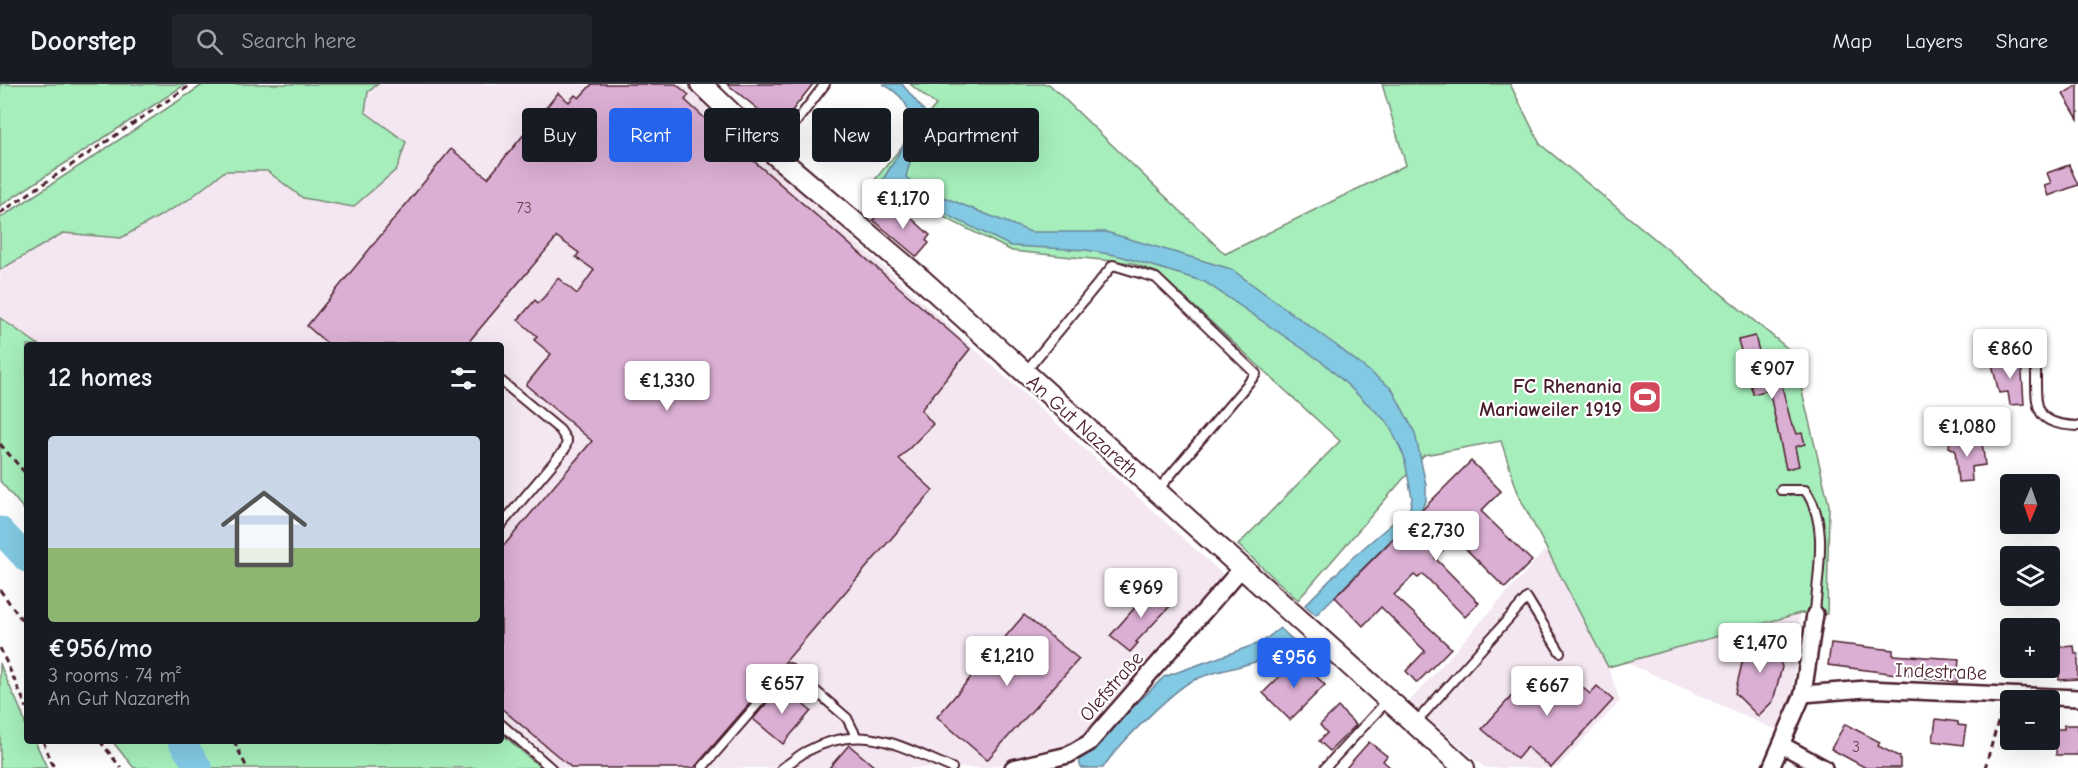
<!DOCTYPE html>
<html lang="en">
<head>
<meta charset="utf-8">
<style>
  :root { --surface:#171b24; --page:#20242c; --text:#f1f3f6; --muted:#9ea1a6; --line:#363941; --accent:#2563eb }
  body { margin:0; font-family:"Comic Neue",sans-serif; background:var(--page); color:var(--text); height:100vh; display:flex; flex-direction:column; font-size:22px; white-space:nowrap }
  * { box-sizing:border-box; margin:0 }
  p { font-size:20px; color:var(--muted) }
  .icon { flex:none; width:33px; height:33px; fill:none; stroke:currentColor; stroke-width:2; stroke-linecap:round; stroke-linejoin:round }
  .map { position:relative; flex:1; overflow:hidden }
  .details { position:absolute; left:24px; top:258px; width:480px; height:402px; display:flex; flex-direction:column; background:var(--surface); border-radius:6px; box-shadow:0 6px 24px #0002 }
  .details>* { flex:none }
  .top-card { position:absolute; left:522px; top:24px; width:570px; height:54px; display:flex; gap:12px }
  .needle { width:39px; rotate:182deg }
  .tools { position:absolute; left:2000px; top:390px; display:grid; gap:12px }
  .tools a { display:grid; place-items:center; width:60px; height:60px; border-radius:6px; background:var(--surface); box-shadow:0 6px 24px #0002; font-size:30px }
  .price { position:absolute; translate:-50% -51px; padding:0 14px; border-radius:6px; background:#fff; color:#222; font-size:20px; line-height:39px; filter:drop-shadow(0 2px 3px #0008) }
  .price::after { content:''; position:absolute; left:50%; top:36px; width:18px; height:14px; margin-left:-9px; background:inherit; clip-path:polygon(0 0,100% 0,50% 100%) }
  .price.selected { background:var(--accent); color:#fff }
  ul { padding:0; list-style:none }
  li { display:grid; align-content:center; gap:12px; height:318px; padding:0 24px }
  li+li { border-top:2px solid var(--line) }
  li span { display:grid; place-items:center; height:186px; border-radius:6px; color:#555 }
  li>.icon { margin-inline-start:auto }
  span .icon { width:108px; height:108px; fill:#fffc; stroke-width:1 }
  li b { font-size:26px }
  h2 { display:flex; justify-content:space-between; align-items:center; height:72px; padding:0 24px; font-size:26px }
  .tag { padding:0 21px; border-radius:6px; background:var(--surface); box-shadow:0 6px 24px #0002; font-size:21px; line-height:54px }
  .tag.selected { background:var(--accent); color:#fff }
  header { display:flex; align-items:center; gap:36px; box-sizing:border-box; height:84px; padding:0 30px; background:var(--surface); border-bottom:2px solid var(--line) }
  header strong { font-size:28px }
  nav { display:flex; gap:33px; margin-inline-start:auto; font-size:21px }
  .search { width:420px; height:54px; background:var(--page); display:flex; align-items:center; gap:15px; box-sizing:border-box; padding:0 21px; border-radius:6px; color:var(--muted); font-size:22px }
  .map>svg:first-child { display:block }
  .built { fill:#f4e7f2 }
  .green { fill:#a6eebc; stroke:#788674; stroke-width:1.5 }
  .water { fill:#82c9e3; stroke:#6c8599; stroke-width:1.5 }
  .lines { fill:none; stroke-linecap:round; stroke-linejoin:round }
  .river { stroke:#82c9e3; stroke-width:27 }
  .building { fill:#dbafd4; stroke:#4a1f2b; stroke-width:1.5 }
  .lane-casing { stroke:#4a1f2b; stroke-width:12 }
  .street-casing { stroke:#4a1f2b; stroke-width:20 }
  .secondary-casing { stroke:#4a1f2b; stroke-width:24 }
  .path { stroke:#4a1f2b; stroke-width:3; stroke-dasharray:6 4.5; stroke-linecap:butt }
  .lane { stroke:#fff; stroke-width:8 }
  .street { stroke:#fff; stroke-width:15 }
  .secondary { stroke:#fff; stroke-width:20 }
  .labels { text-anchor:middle; stroke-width:4.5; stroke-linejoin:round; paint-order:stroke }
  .number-label { font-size:16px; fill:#6e4355 }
  .poi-label { font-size:20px; font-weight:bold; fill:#4a1f2b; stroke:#fff; text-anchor:end }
  .street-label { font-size:20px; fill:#4a1f2b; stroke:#fff }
</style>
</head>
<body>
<header>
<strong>Doorstep</strong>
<div class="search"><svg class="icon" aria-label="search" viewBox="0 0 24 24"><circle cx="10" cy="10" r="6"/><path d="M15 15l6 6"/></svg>Search here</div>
<nav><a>Map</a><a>Layers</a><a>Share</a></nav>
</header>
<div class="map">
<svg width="2078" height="684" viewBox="0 0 2078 684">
  <rect width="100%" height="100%" fill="#fff"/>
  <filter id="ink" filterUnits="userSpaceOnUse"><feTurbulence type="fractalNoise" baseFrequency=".0167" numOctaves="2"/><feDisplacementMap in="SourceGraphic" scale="12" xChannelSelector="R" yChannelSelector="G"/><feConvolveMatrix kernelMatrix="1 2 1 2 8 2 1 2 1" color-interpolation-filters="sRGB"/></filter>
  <g filter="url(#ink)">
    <g class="built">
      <polygon points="378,0 682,0 1226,493 1087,655 1065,666 984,684 541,684 501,649 501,261 39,261 0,234 0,186 63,149 121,154 188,116 225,87 267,87 303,114 365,28 368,8"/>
      <polygon points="1547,464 1608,583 1620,617 1557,684 1485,684 1409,618"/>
      <polygon points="1800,529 1792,613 1781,648 1625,578"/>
    </g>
    <g class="green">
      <polygon points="0,0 186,0 0,122"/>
      <polygon points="204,0 378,0 368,8 365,28 406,58 397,85 353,123 303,114 267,87 225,87 188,116 121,154 63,149 0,186 0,134"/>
      <polygon points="910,0 1049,0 1225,170 1406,81 1382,0 1510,0 1540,60 1793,269 1829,421 1827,530 1800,529 1608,583 1519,412 1501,357 1424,371 1298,516 1238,461 1340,357 1158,189 1132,179 1012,167 873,98 936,21"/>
      <polygon points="0,234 39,261 27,261 27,429 0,397"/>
      <path d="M0 579C9 607 27 627 27 657H35L47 684H0Z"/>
      <polygon points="501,649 541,684 134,684 112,657 501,657"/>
    </g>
    <g class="water">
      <path d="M883 0H902L925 28C922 54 911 69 906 93L918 103 1031 148H1106L1231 185 1337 262 1392 305 1415 349 1426 401V417L1420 427 1316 531 1305 521 1353 473 1410 424 1412 414 1404 372 1388 339 1325 280 1205 198 1120 172 1086 166 1011 162 881 99C901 64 934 28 883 0Z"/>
      <path d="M1280 544 1293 556C1267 584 1224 581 1192 597 1172 607 1114 665 1103 684H1081L1079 676 1164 593 1262 558Z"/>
    </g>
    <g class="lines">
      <g class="river">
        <polyline points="0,446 27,475"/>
        <polyline points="181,657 199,684"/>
      </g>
    </g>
    <g class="building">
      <polygon points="592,0 676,0 689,11 685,16 710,39 970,265 921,326 933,340 899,375 933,406 694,684 572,684 501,624 501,465 592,357 526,301 551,270 534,256 537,252 518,236 535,216 538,219 545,212 558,194 577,210 594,186 576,173 579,169 557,153 466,261 329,261 307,242 451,65 488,94 558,9 569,18 575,11 579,14"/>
      <polygon points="727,0 813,0 780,42 762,32 764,30"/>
      <polygon points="2078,1 2078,35 2063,10"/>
      <polygon points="2069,81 2078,101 2048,112 2044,101 2051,99 2047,89"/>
      <polygon points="890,121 907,136 910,133 930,151 926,156 929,159 917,173 873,136 884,123 887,125"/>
      <polygon points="1755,252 1766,294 1779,291 1792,342 1794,342 1797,350 1802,349 1805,360 1795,363 1799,382 1786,385 1769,306 1753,310 1738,256"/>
      <polygon points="2021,274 2024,320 2010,321 2008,308 1999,309 1992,280"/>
      <polygon points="1956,353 1963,360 1982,358 1985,381 1971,383 1972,397 1958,398 1955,366 1949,363 1950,356"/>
      <polygon points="1471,377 1501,407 1481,427 1532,477 1505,504 1455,454 1435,474 1479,519 1465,533 1423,490 1418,494 1414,491 1394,511 1451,564 1417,599 1406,587 1425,567 1381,523 1363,542 1335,513"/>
      <polygon points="1153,503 1172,520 1136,558 1138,559 1130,568 1110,552"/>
      <polygon points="1024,531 1079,575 987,676 937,633"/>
      <polygon points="1759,547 1778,551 1775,561 1782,583 1773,617 1758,632 1735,609 1744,571 1754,569"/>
      <polygon points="1831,559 1893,566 1893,571 1959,575 1957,598 1828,581"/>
      <polygon points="2074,562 2075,570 2078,570 2078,595 2059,596 2059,590 2051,590 2049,564"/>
      <polygon points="1298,574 1325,601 1290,636 1263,609"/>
      <polygon points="1558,582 1590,610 1597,602 1613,616 1551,684 1527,663 1517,675 1482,645 1527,595 1538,605"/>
      <polygon points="781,602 811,627 783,660 753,635"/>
      <polygon points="1338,623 1356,641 1330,667 1319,657 1327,649 1320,641"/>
      <polygon points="1936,635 1958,638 1958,641 1966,642 1963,661 1933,657"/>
      <polygon points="1845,640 1880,658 1878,662 1900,673 1900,684 1866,684 1831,665"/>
      <polygon points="2064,641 2078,641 2078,671 2056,671 2056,645 2064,645"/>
      <polygon points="1369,658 1387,672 1383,677 1391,684 1346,684"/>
      <polygon points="849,661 876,684 829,684"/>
    </g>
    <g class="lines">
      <g class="lane-casing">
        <g id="lane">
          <polyline points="774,67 825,0"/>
          <polyline points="1026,287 1113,181 1156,194 1256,290 1157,407"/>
          <path d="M2036 287C2036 325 2034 340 2078 342"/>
          <polyline points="501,297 560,346 567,357 565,365 501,441"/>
          <path d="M1781 406H1805C1830 440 1817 490 1815 530"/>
          <polyline points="1416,638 1527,514 1560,568"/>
          <polyline points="501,640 551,684"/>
          <polyline points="702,684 789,584 847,634 856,652"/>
          <path d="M782 684C790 679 797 673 805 668 863 637 899 662 952 684"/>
          <polyline points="1325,684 1387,617"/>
        </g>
      </g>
      <g class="street-casing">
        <g id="street">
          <polyline points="1803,610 1866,605 2078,614"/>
          <polyline points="1782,661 1824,684"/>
          <polyline points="1013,684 1068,671 1089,659 1241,485"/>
          <polyline points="1771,684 1803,610 1815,530"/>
        </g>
      </g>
      <g class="secondary-casing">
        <polyline id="secondary" points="701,0 773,69 920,194 1464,684"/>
      </g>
      <g class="path">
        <polyline points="0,129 192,0"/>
        <polyline points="0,360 27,391"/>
        <polyline points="0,506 27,543"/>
        <polyline points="0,564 27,624"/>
        <polyline points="43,657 54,684"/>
        <polyline points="100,657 121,684"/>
        <polyline points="234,657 247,684"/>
        <polyline points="1985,684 2002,624"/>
      </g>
      <use href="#lane" class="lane"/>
      <use href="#street" class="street"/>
      <use href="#secondary" class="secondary"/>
    </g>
  </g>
  <defs>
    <g id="stadium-square" transform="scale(1.725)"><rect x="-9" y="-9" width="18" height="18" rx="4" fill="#d1495b" stroke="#fff"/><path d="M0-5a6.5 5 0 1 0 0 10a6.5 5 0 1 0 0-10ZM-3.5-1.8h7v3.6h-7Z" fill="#fff"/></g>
  </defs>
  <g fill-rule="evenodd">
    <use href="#stadium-square" x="1645" y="313"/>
  </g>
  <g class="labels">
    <g class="number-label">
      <text x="524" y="129">73</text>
      <text x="1856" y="668">3</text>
    </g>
    <g class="poi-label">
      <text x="1622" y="309">FC Rhenania<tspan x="1622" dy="23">Mariaweiler 1919</tspan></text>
    </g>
    <g class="street-label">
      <text transform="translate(1083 342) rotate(42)" y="7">An Gut Nazareth</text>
      <text transform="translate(1941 587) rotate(2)" y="7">Indestraße</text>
      <text transform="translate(1111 602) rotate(-49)" y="7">Olefstraße</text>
    </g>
  </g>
</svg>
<div class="tools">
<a><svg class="needle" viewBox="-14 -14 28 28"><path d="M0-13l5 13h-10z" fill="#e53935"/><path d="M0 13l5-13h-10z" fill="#9ea1a6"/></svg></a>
<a><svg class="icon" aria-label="layers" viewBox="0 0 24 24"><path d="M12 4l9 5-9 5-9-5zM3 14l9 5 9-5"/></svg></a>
<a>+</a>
<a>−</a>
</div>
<b class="price" style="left:903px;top:146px">€1,170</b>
<b class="price" style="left:2010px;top:296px">€860</b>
<b class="price" style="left:1772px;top:316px">€907</b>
<b class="price" style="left:667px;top:328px">€1,330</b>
<b class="price" style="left:1967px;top:374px">€1,080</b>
<b class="price" style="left:1436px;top:478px">€2,730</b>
<b class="price" style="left:1141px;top:535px">€969</b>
<b class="price" style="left:1760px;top:590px">€1,470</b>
<b class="price" style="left:1007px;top:603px">€1,210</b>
<b class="price selected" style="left:1294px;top:605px">€956</b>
<b class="price" style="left:782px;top:631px">€657</b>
<b class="price" style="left:1547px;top:633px">€667</b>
<div class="top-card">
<a class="tag">Buy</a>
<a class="tag selected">Rent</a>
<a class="tag">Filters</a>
<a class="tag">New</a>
<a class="tag">Apartment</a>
</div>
<section class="details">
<h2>12 homes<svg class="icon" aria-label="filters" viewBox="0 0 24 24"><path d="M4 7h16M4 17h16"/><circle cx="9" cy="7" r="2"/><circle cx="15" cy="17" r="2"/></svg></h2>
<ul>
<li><span style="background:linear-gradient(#c9d6e8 60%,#8fb573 0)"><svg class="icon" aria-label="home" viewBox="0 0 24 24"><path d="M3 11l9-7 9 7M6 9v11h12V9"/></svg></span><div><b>€956/mo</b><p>3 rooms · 74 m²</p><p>An Gut Nazareth</p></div></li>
</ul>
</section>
</div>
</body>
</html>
